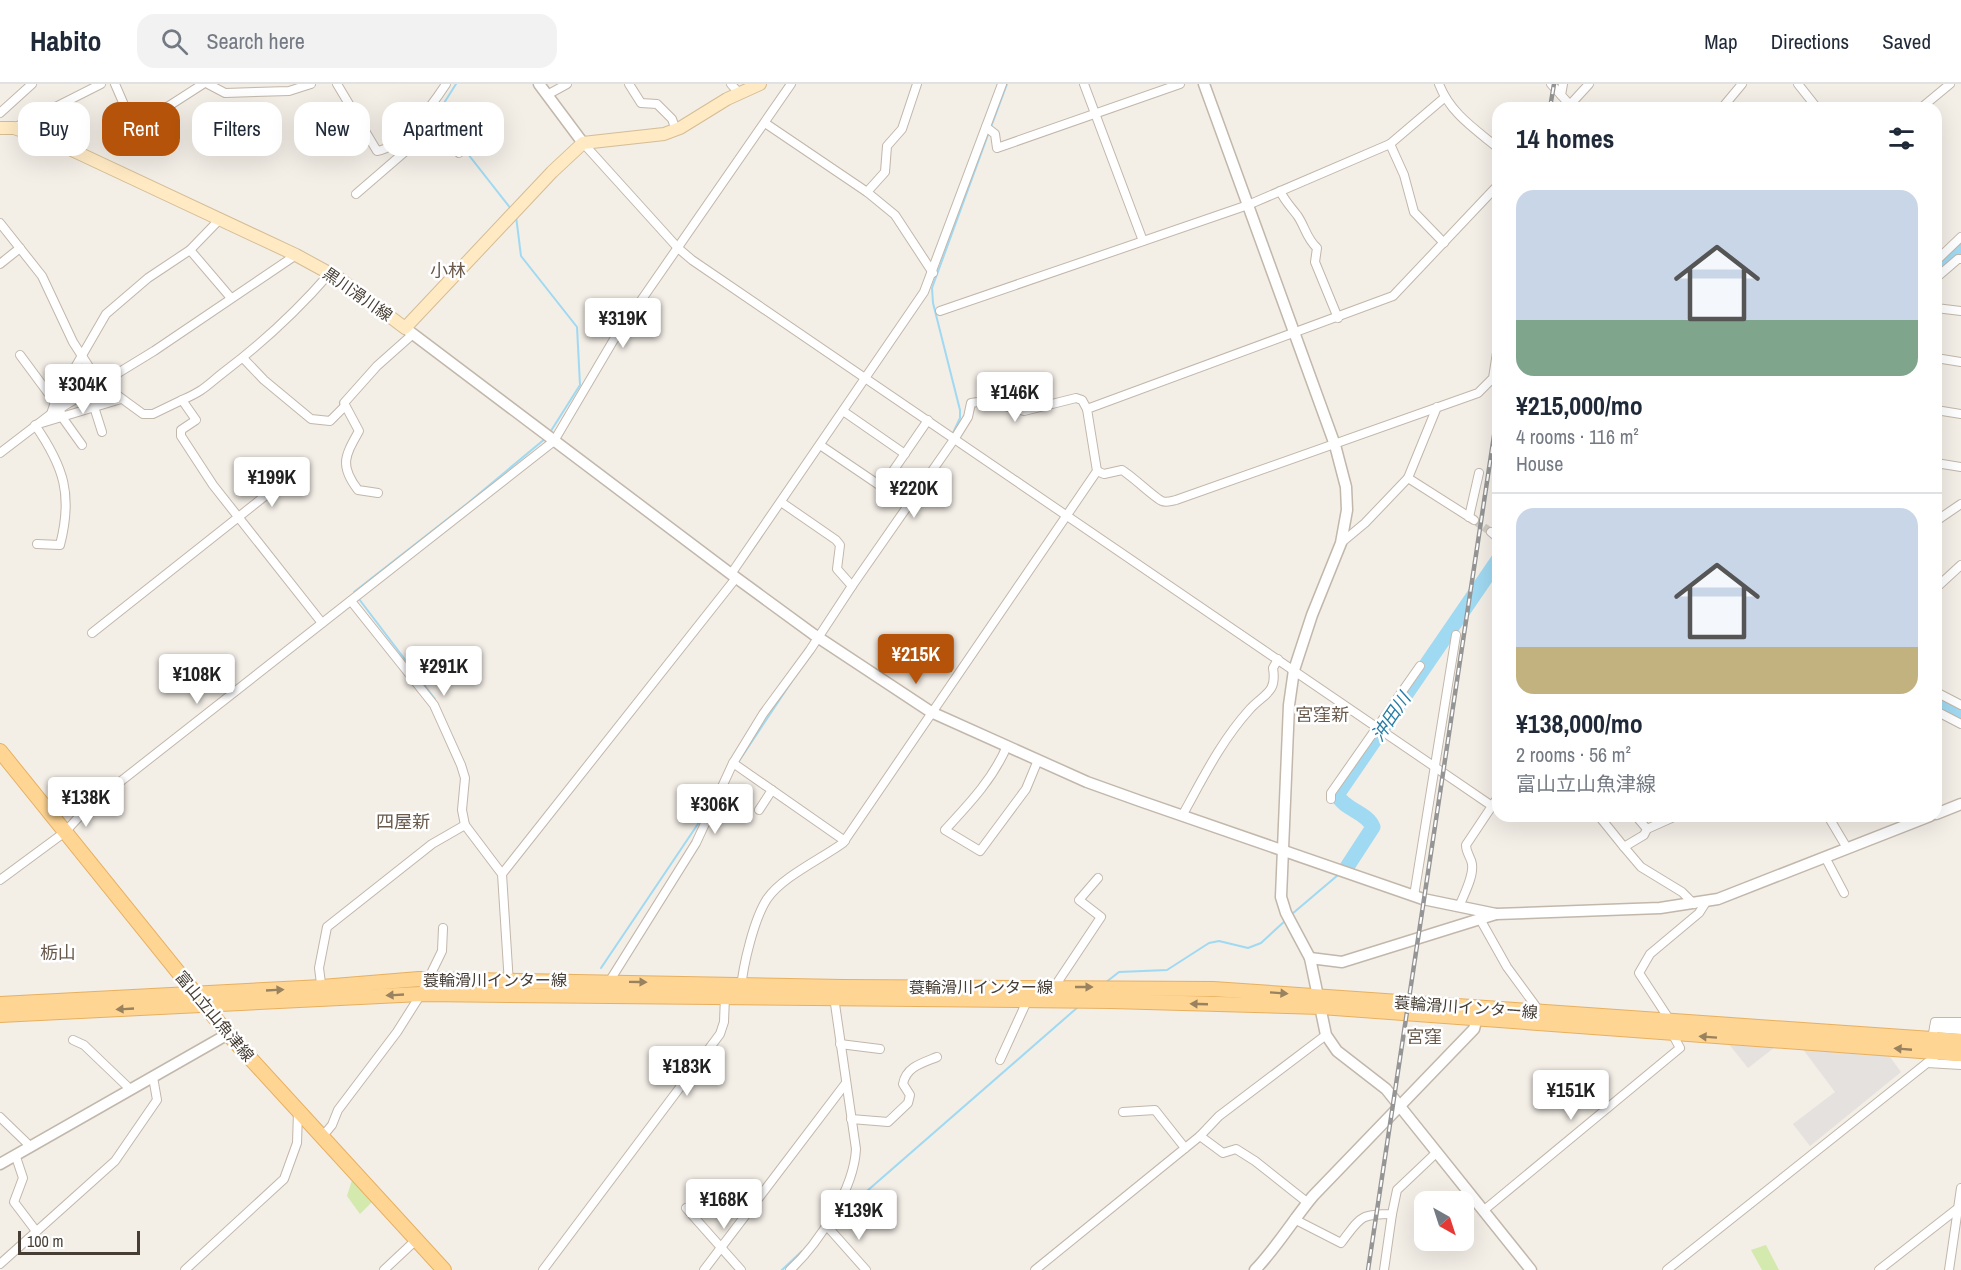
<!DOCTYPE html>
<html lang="en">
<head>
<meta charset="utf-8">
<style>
  :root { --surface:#fff; --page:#f2f2f3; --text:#1f2937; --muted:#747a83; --line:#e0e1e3; --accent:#b45309 }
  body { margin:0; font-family:"Archivo Narrow","Noto Sans JP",sans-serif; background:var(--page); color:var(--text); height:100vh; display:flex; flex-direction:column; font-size:22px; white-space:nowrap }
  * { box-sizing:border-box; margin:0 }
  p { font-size:20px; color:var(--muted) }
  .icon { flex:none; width:33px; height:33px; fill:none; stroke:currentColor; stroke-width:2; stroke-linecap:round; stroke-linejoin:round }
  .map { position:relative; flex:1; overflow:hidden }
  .side { position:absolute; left:1492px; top:18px; width:450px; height:720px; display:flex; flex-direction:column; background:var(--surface); border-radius:18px; box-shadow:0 6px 24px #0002 }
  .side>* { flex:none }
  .banner { position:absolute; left:18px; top:18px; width:570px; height:54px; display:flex; gap:12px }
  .needle { width:39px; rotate:141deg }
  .buttons { position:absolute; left:1414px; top:1107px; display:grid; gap:12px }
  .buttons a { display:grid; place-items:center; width:60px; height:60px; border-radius:12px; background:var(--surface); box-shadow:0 6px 24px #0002; font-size:30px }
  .scale { position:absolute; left:18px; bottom:15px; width:122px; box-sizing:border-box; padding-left:6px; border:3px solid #463e35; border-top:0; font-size:16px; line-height:21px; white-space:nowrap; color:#463e35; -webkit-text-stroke:4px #fff; paint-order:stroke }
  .price { position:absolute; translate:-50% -51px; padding:0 14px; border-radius:6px; background:#fff; color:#222; font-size:20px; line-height:39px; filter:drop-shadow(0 2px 3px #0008) }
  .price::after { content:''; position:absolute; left:50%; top:36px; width:18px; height:14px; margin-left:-9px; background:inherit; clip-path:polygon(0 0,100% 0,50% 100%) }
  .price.active { background:var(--accent); color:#fff }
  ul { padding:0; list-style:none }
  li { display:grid; align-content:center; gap:12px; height:318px; padding:0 24px }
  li+li { border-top:2px solid var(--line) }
  li span { display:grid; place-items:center; height:186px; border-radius:18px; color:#555 }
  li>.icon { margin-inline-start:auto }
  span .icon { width:108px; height:108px; fill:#fffc; stroke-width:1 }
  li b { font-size:26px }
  h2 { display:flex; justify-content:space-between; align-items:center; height:72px; padding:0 24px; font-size:26px }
  .pill { padding:0 21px; border-radius:18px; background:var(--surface); box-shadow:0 6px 24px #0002; font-size:21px; line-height:54px }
  .pill.active { background:var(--accent); color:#fff }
  header { display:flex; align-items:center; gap:36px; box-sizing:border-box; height:84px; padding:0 30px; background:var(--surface); border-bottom:2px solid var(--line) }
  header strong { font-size:28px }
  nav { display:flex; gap:33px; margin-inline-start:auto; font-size:21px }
  .search { width:420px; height:54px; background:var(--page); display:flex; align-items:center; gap:15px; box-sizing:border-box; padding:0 21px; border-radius:18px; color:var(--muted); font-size:22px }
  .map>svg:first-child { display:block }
  .green { fill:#d4e9ad }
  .parking { fill:#e4e1de }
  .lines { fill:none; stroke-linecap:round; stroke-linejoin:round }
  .stream { stroke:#a0d9f2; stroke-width:2 }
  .river { stroke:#a0d9f2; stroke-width:15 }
  .minor-tunnel { stroke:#d0cbc3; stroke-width:8; stroke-dasharray:8 4; stroke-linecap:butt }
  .minor-casing { stroke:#c2b7ab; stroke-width:10 }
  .tertiary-casing { stroke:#c2b7ab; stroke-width:13 }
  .secondary-casing { stroke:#d5bd94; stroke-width:14 }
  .primary-casing { stroke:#e7b060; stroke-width:16 }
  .minor { stroke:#fff; stroke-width:8 }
  .tertiary { stroke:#fff; stroke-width:10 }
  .secondary { stroke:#ffeac4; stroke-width:12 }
  .primary { stroke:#ffd593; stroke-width:14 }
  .rail-casing { stroke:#959595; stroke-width:4.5 }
  .rail { stroke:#fff; stroke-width:2; stroke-dasharray:7; stroke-linecap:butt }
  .oneway { fill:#99825f }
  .labels { text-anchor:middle; stroke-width:5; stroke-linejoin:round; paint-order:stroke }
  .street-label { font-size:16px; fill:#463e35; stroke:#fff }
  .neighbourhood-label { font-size:18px; fill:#695a4c; stroke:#fff }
  .water-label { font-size:18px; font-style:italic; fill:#287da5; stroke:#fff }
</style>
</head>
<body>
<header>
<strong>Habito</strong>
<div class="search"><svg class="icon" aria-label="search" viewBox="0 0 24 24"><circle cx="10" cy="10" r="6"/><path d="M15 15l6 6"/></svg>Search here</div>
<nav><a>Map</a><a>Directions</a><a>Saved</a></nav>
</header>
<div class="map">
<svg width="1961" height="1186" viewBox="0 0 1961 1186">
  <rect width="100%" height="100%" fill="#f3eee6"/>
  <g class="green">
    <polygon points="353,1093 374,1116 360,1130 347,1112"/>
    <polygon points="1766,1161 1779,1186 1762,1186 1751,1166"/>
  </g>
  <g class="parking">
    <polygon points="1728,959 1775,963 1748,984"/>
    <polygon points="1802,964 1887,969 1901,988 1810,1062 1793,1040 1835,1008"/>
  </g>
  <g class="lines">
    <g class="stream">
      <polyline points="456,0 439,27 464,65 511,125"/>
      <polyline points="991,43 1007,0"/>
      <polyline points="516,132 521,172 577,243 580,301 549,350"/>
      <polyline points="952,351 960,334 960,326 933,219 932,204 989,48"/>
      <polyline points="355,510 354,508 468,419 546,354"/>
      <polyline points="359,515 435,615"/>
      <polyline points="737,680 792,597"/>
      <polyline points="1292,830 1338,791"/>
      <polyline points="601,884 708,725"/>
      <polyline points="1105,899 1119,888 1167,886 1209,859 1219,857 1248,864 1261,859 1286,836"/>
      <polyline points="836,1134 1078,923"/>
      <polyline points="782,1186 802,1167"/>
    </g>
    <g class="river">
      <polyline points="1936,185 1961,161"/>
      <polyline points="1936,618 1961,631"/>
      <path d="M1347 783 1373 743C1367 728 1345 726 1337 711L1498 476"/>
    </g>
    <polyline class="minor-tunnel" points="1474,436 1491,448"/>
    <g class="minor-casing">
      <g id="minor">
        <polyline points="115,0 128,30 147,36 203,0"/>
        <polyline points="208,0 225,9 289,7 311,0"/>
        <path d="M337 0 377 67C401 64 433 20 446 0"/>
        <polyline points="629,0 641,19 657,20 672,35 676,46"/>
        <polyline points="731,0 739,9"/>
        <polyline points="1084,0 1143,157"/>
        <path d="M1439 0C1450 29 1475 45 1498 64"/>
        <polyline points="1551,0 1561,11"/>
        <polyline points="1563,0 1561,11 1570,21"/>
        <polyline points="1798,0 1817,24"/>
        <polyline points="547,11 567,0"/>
        <polyline points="1567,24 1589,0"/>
        <polyline points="1722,24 1742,0"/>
        <polyline points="1921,24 1950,0"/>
        <polyline points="0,29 32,0"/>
        <polyline points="419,36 429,47 435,44 459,69"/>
        <polyline points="765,39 867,108 895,131 933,189"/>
        <polyline points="986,43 995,50 997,64 1180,0"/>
        <polyline points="14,44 101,0"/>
        <polyline points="583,59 678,164 692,176 1492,722"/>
        <polyline points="1390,60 1404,91 1414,128 1444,159"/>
        <path d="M1280 107C1285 117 1290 122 1297 131 1305 142 1306 154 1317 164L1315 178 1338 234"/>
        <polyline points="867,108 885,88 887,62 902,45 917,0"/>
        <polyline points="356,110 429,47"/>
        <polyline points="0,139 42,192 73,258 100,300"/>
        <polyline points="190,166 220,135"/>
        <polyline points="1938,175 1961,153"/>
        <polyline points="0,180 20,164"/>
        <polyline points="1936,194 1958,175 1961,175"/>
        <polyline points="1936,224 1961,227"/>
        <polyline points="940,227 1248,121 1390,60 1444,14"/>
        <polyline points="20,271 60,325 62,333 82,361"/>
        <polyline points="243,274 264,296 311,335 330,337 345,322"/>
        <polyline points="1936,274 1961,278"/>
        <polyline points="108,296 117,311 143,330 153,330 182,316 196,336 181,346 181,352 213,401 322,539"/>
        <polyline points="89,307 102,348"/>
        <path d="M182 316C205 306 206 302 224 288 265 257 297 227 330 189"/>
        <polyline points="1936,326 1961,330"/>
        <polyline points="843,327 905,370"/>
        <polyline points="51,330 55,318 106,230 148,194 190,166 231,214"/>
        <polyline points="820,361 882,403 928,336"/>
        <polyline points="0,369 51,330 154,267 296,171"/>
        <polyline points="1936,379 1961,383"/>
        <path d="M1097 387 1104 390 1122 386C1132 392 1156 415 1162 417 1166 419 1172 417 1176 416L1478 309 1493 294 1498 262"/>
        <polyline points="1408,394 1474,436"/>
        <path d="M378 409 358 406C339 381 345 372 359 347L344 319 377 282 413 250"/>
        <polyline points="1469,433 1479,389"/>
        <polyline points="1936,437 1961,420"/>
        <polyline points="1491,448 1498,454"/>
        <polyline points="1341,459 1365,439 1408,394 1437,323"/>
        <path d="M37 460 60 461C73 411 64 383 35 341L121 315"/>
        <polyline points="731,490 924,208 1002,0"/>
        <polyline points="852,502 955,354 968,333 971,319 985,317 1024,327 1076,314 1082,316 1087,325"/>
        <polyline points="1936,504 1961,481"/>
        <polyline points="351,517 434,621 461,681 465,694 462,726 465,741 502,790 509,900"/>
        <polyline points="92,549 289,393"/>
        <polyline points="1936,608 1961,621"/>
        <polyline points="1936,627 1961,640"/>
        <path d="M1007 662C993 695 969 720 945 746L980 767 1026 705 1038 676"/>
        <polyline points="733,679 763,630 810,566 852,502 837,485 840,461 836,456 781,418"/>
        <polyline points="1331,715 1331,709 1420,582"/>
        <polyline points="759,726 772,706"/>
        <path d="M1182 732C1203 694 1221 657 1250 625 1265 609 1277 609 1273 584L1278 575"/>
        <polyline points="1599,732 1624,763"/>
        <polyline points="1636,732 1647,745"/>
        <polyline points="1676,732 1647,745 1644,751 1624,763 1641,783 1682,808 1694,820"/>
        <polyline points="1828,732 1847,764"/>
        <polyline points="1825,773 1844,809"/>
        <polyline points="502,790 736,494"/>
        <polyline points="0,796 65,748 88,723 554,357 613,257 791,0"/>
        <polyline points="1414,812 1456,551"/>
        <path d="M1459 823C1463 812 1474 793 1472 780 1471 773 1466 769 1466 761L1498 713"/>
        <polyline points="1480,835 1507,883 1540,928"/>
        <polyline points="609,898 696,759 733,679 845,757"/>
        <path d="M741 905C743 881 754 835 767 815 782 793 821 775 843 759L1097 387 1087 325 1393 212 1498 101"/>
        <polyline points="1053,905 1101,833 1079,816 1098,794"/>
        <polyline points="322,907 319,884 327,843 432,760 465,741"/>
        <polyline points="1671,938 1639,889 1650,870 1699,829 1706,818"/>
        <polyline points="1934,944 1961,946"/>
        <polyline points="1932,955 1935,938 1961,938"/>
        <polyline points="73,956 84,961 130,1005"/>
        <polyline points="840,960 880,965"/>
        <polyline points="1000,976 1027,917"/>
        <polyline points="1927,979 1961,981"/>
        <polyline points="1123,1028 1155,1026 1185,1064"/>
        <polyline points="0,1033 31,1063"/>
        <path d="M851 1035 888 1038 908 1019 910 1011 903 1000C906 983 922 979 937 973"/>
        <polyline points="1200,1052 1223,1069 1236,1065 1255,1077 1308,1119"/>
        <polyline points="322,1053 332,1041 338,1026 397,948 421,910 442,867 443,844"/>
        <polyline points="16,1073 23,1094 14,1118 36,1147"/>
        <polyline points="686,1124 741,1186"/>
        <polyline points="1483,1127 1680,964 1673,951"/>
        <path d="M1294 1135 1341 1159C1361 1133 1359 1130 1392 1130L1397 1106 1436 1069"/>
        <polyline points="826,1141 866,1186"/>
        <polyline points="0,1180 115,1077 157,1016 153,993"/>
        <polyline points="185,1186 284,1095 297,1059 298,1028"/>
        <polyline points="384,1186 416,1156"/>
        <polyline points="543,1186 720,950 724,938 725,912"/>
        <polyline points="704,1186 846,999"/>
        <path d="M790 1186C819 1159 854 1105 856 1065L834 913"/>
        <polyline points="1035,1186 1200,1052 1219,1032 1326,951"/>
        <polyline points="1384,1186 1392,1130"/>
        <polyline points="1667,1186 1927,979 1934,974 1934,968"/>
        <polyline points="1879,1186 1957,1125"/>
        <polyline points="1949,1186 1961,1104"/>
      </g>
    </g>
    <g class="tertiary-casing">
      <g id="tertiary">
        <polyline points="539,0 583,59"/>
        <polyline points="1204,0 1335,361 1346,403 1347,426 1341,459 1312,531 1294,586 1289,621 1281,813 1286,829 1310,874"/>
        <polyline points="405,244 731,490 813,550 931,628 1087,698 1140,717 1423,815 1496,830"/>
        <polyline points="1936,730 1961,720"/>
        <polyline points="0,1080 228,950"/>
        <path d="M1255 1186C1277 1163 1293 1136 1313 1112L1474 945 1477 934"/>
        <polyline points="1531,1186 1386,1005 1337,967 1326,951 1310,874 1342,878 1496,830 1660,824 1718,815 1930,732"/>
      </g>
    </g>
    <g class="secondary-casing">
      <polyline id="secondary" points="0,44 14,44 57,59 296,171 340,195 405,244 552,88 583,59 664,50 680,44 727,15 760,0"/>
    </g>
    <g class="primary-casing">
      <g id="primary">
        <polyline points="0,667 228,950 444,1186"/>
        <polyline points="0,920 322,903 419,895 843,903 1213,905 1961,957"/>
        <polyline points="0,931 421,910 1111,917 1321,923 1961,970"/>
      </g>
    </g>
    <use href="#minor" class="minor"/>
    <use href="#tertiary" class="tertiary"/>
    <use href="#secondary" class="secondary"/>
    <use href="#primary" class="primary"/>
    <g class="rail-casing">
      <g id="rail">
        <polyline points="1550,24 1554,0"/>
        <polyline points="1368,1186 1498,325"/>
      </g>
    </g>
    <use href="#rail" class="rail"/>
  </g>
  <defs><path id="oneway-solid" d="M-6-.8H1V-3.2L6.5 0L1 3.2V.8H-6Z" transform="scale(1.5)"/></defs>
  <g class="oneway">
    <use href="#oneway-solid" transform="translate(638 898) rotate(1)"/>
    <use href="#oneway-solid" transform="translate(1084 903)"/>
    <use href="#oneway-solid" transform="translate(275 906) rotate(-3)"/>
    <use href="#oneway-solid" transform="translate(1279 909) rotate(4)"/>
    <use href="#oneway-solid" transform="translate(395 911) rotate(177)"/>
    <use href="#oneway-solid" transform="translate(1199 920) rotate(-178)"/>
    <use href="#oneway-solid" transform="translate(125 925) rotate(177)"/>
    <use href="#oneway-solid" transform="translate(1708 953) rotate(-176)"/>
    <use href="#oneway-solid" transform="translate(1903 965) rotate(-175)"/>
  </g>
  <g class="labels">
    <g class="street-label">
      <text transform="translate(358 210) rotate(35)" y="6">黒川滑川線</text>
      <text x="495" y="902">蓑輪滑川インター線</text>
      <text x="981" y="909">蓑輪滑川インター線</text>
      <text transform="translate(1466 923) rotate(4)" y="6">蓑輪滑川インター線</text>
      <text transform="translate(215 932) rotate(50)" y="6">富山立山魚津線</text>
    </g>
    <g class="neighbourhood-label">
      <text x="448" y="193">小林</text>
      <text x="1322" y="637">宮窪新</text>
      <text x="403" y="744">四屋新</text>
      <text x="58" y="875">栃山</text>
      <text x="1424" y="959">宮窪</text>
    </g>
    <g class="water-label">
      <text transform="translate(1391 633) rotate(-56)" y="6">沖田川</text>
    </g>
  </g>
</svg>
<div class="buttons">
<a><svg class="needle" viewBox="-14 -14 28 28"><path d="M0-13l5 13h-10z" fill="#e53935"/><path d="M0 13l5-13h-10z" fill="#747a83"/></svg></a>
</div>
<div class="scale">100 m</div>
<b class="price" style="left:623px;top:265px">¥319K</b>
<b class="price" style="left:83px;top:331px">¥304K</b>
<b class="price" style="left:1015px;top:339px">¥146K</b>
<b class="price" style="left:272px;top:424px">¥199K</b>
<b class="price" style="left:914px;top:435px">¥220K</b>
<b class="price active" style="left:916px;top:601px">¥215K</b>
<b class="price" style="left:444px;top:613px">¥291K</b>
<b class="price" style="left:197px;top:621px">¥108K</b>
<b class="price" style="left:86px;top:744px">¥138K</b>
<b class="price" style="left:715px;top:751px">¥306K</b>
<b class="price" style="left:687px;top:1013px">¥183K</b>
<b class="price" style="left:1571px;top:1037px">¥151K</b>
<b class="price" style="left:724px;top:1146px">¥168K</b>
<b class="price" style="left:859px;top:1157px">¥139K</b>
<div class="banner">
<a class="pill">Buy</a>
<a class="pill active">Rent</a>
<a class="pill">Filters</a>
<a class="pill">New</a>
<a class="pill">Apartment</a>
</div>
<section class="side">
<h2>14 homes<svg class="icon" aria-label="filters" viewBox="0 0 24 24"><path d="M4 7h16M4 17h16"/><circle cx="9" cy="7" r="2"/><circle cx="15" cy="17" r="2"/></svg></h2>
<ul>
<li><span style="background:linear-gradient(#c9d6e8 70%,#7fa58c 0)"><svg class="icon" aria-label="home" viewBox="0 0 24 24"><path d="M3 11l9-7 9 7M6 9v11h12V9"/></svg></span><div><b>¥215,000/mo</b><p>4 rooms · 116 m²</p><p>House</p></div></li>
<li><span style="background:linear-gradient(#c9d6e8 75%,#c2b280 0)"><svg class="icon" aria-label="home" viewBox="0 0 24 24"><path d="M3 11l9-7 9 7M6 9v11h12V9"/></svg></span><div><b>¥138,000/mo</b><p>2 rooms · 56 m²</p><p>富山立山魚津線</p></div></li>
</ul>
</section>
</div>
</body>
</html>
